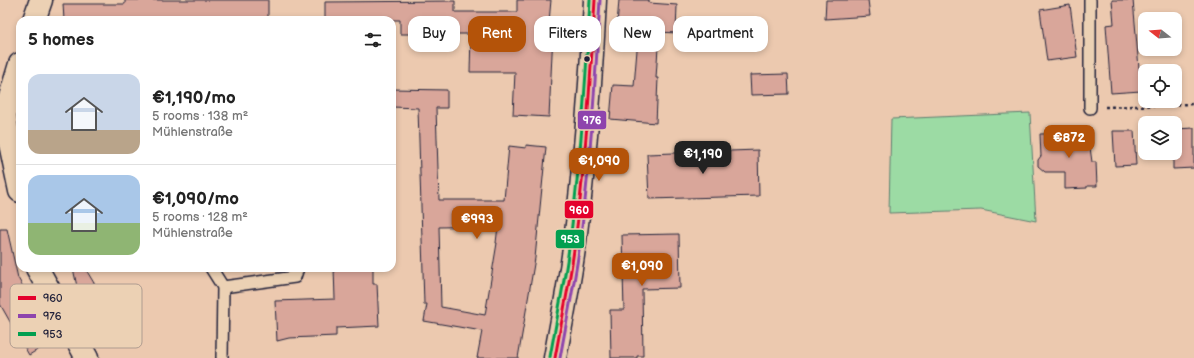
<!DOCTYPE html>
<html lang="en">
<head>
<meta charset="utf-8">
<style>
  :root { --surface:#fff; --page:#f6f6f6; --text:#222; --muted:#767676; --line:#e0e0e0; --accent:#b45309 }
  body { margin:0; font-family:"Balsamiq Sans",sans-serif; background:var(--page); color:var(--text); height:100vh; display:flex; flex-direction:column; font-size:15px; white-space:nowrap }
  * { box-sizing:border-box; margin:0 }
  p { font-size:13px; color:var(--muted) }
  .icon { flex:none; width:22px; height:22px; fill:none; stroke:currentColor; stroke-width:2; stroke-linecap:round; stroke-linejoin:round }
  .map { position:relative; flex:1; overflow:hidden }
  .sheet { position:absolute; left:16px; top:16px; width:380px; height:256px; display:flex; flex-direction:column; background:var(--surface); border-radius:12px; box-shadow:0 2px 6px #0003 }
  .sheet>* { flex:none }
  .top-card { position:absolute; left:408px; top:16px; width:380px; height:36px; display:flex; gap:8px }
  .needle { width:26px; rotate:287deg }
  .fabs { position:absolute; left:1138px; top:12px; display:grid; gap:8px }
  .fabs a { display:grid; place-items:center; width:44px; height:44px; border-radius:8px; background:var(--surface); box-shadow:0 2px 6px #0003; font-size:20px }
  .price { position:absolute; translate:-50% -34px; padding:0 9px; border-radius:8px; background:var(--accent); color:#fff; font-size:13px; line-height:26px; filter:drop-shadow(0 1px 2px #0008) }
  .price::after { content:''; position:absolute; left:50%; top:24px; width:12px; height:9px; margin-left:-6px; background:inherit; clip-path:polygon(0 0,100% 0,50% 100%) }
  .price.selected { background:#222; color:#fff }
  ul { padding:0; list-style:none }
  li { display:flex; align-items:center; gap:12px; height:100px; padding:0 12px }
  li+li { border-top:1px solid var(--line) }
  li span { display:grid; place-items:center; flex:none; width:112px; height:80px; border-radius:12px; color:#555 }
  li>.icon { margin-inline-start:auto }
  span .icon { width:48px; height:48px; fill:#fffc; stroke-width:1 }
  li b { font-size:17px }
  h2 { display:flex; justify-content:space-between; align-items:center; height:48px; padding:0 12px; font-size:17px }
  .tag { padding:0 14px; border-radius:12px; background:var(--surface); box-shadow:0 2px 6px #0003; font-size:14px; line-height:36px }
  .tag.selected { background:var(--accent); color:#fff }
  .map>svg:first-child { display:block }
  .green { fill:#9cdba4; stroke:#5f7e70 }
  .building { fill:#d9a69a; stroke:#22223b; fill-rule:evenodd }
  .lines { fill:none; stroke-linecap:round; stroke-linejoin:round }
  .lane-casing { stroke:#22223b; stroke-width:14 }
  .street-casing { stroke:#22223b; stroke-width:25 }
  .path { stroke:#22223b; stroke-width:2.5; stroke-dasharray:3 3; stroke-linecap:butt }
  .lane { stroke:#ecd1b4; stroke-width:11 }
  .street { stroke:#ecd1b4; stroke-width:22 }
  .bus-1-casing { stroke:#ecd1b4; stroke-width:6 }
  .bus-2-casing { stroke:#ecd1b4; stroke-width:6 }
  .bus-3-casing { stroke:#ecd1b4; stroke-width:6 }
  .bus-1 { stroke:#e4002b; stroke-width:3 }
  .bus-2 { stroke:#8e44ad; stroke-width:3 }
  .bus-3 { stroke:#029f50; stroke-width:3 }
  .bus-dot { fill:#22223b; stroke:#ecd1b4; stroke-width:1.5 }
  .key { fill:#ecd1b4; stroke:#af9c90; stroke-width:1 }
  .key-label { font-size:11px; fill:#22223b }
  .line-badge { stroke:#ecd1b4; stroke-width:1.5 }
  .badge-label { font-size:11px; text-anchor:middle; font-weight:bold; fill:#fff }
</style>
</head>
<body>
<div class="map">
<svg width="1194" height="358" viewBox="0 0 1194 358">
  <rect width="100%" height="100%" fill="#ecc9af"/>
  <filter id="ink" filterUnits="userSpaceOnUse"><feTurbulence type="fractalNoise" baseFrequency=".025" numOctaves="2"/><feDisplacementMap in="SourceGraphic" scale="8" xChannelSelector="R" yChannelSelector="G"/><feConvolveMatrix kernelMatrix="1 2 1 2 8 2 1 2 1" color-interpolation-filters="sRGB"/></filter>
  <g filter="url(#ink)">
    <polygon class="green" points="1030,113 1036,221 981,210 889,213 891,119"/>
    <g class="building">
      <polygon points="125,0 268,0 268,20 64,20 63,4 125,4"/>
      <polygon points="517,0 551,0 548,33 553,33 549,117 513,115 515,72 470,72 471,34 400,34 400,20 325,20 325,2 455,1 455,12 517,12"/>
      <polygon points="619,0 649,0 649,3 677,5 676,33 659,32 656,78 658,78 656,123 610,119 613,85 634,86 638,38 616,37"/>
      <polygon points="826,0 868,0 870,16 825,19"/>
      <polygon points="1112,0 1133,0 1141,91 1111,93 1106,25 1114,24"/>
      <polygon points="1070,5 1077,57 1047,61 1040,10"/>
      <polygon points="788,74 789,94 751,95 750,75"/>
      <path d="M392 89 447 90V108H436L439 200H504L509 146 526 148V145L546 147 535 258 518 358H477L482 331 424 321 427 304H424L418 108 392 107ZM498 226 496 243H497L485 315 441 307 439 227Z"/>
      <polygon points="1194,128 1194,168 1173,169 1173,153 1175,153 1175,129"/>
      <polygon points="1113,131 1134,131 1136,165 1115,166"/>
      <polygon points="1088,133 1092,162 1096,162 1097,186 1087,186 1087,188 1065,189 1065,172 1045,172 1038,166 1038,160 1041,156 1040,134"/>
      <polygon points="758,150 759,196 649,199 647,154"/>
      <polygon points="0,229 7,229 18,278 54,340 29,355 0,304"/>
      <polygon points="679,234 680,288 642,289 643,356 637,356 637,358 611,358 610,310 624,310 622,235"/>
      <polygon points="73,268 85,268 119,325 94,340 71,301 79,296"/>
      <polygon points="334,268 373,268 373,284 377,284 379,326 336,328 336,336 289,338 277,341 275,301 335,299"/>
    </g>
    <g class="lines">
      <g class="lane-casing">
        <g id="lane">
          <polyline points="1090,108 1090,0"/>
          <polyline points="211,268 223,287 222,358"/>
          <polyline points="223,287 295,277 298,268"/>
        </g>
      </g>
      <g class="street-casing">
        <g id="street">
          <polyline points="34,20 41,0"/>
          <polyline points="20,64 5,114 7,129 20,191"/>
          <polyline points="37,268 87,358"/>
          <path d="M555 358C562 319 570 281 575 241 585 161 591 81 595 0"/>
        </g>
      </g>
      <polyline class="path" points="1105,107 1194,104"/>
      <use href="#lane" class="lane"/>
      <use href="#street" class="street"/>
      <g class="bus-1-casing">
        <path id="bus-1" d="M555 358C561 324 568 291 573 257 585 172 590 86 595 0"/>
      </g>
      <g class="bus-2-casing">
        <path id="bus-2" d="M560 358C566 324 573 291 578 257 590 172 595 86 600 0"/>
      </g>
      <g class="bus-3-casing">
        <path id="bus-3" d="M550 357C556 323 563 289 568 255 580 171 586 85 590 0"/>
      </g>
      <use href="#bus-1" class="bus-1"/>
      <use href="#bus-2" class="bus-2"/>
      <use href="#bus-3" class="bus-3"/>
    </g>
  </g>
  <circle class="bus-dot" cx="587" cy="59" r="3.5"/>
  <rect x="10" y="284" width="132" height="64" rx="6" class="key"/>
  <rect x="18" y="296" width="18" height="4" fill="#e4002b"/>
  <rect x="18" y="314" width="18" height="4" fill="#8e44ad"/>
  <rect x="18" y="332" width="18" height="4" fill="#029f50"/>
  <g class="key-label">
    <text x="43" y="302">960</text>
    <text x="43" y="320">976</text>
    <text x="43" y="338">953</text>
  </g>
  <g class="line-badge">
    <rect x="577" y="110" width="30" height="20" rx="4" fill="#8e44ad"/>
    <rect x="564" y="200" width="30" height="19" rx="4" fill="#e4002b"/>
    <rect x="555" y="229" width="30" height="20" rx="4" fill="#029f50"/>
  </g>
  <g class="badge-label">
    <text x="592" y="124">976</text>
    <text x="579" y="214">960</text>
    <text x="570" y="243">953</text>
  </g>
</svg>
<div class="fabs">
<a><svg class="needle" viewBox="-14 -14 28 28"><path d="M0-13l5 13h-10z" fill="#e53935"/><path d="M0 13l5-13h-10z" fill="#767676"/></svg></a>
<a><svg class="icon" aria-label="locate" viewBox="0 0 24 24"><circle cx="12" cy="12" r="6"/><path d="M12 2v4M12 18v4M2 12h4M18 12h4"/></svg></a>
<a><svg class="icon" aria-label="layers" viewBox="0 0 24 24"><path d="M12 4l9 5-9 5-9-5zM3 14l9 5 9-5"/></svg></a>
</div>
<b class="price" style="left:1069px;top:159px">€872</b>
<b class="price selected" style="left:703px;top:175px">€1,190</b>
<b class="price" style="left:599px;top:182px">€1,090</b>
<b class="price" style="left:477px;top:240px">€993</b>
<b class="price" style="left:642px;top:287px">€1,090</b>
<div class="top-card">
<a class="tag">Buy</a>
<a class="tag selected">Rent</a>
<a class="tag">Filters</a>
<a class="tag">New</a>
<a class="tag">Apartment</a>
</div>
<section class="sheet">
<h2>5 homes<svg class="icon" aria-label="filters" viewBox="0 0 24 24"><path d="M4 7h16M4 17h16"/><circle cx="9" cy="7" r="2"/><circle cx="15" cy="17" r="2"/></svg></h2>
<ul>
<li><span style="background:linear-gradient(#c9d6e8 70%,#b9a48a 0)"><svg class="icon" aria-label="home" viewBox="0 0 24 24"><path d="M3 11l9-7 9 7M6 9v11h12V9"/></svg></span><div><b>€1,190/mo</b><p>5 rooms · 138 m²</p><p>Mühlenstraße</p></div></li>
<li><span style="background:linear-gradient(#a9c7e8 60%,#8fb573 0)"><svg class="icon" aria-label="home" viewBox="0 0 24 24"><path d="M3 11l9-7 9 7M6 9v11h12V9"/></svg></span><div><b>€1,090/mo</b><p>5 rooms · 128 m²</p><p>Mühlenstraße</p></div></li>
</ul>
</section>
</div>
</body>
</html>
